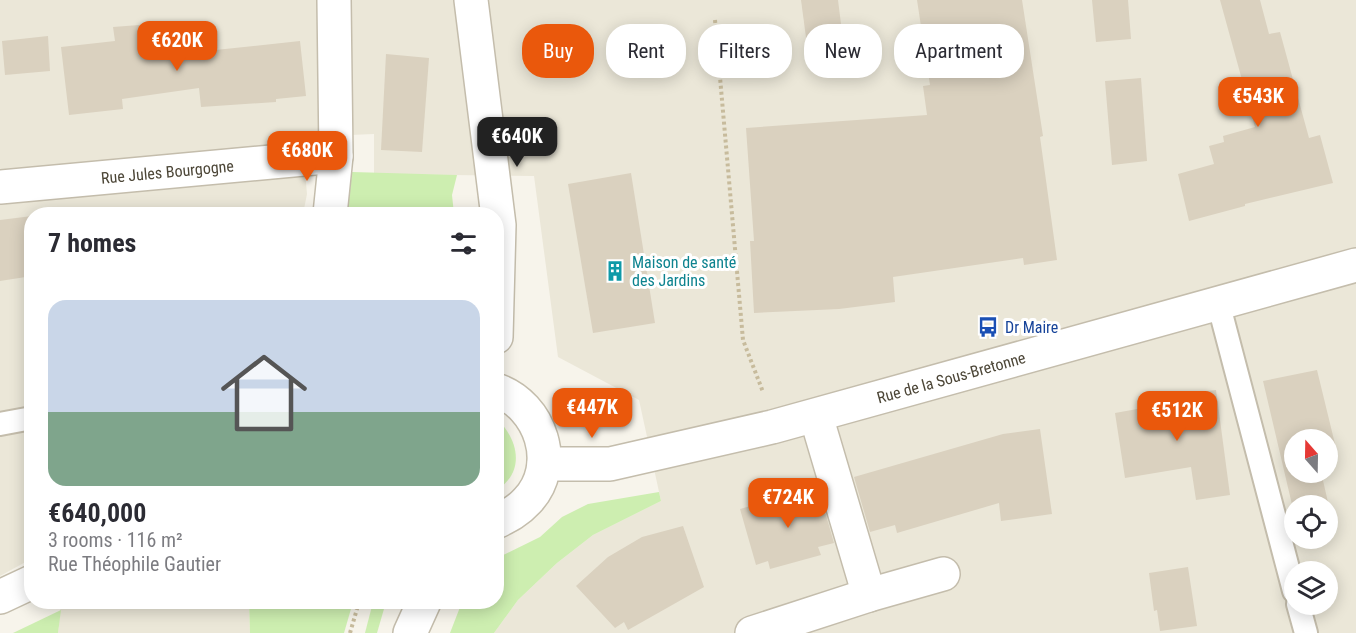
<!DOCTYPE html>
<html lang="en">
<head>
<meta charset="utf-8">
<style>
  :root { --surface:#fff; --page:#f7f7f7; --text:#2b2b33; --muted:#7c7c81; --accent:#ea580c }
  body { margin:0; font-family:"Roboto Condensed",sans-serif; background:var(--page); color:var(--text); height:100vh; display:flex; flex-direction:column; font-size:22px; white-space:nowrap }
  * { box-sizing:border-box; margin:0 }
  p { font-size:20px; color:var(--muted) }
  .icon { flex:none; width:33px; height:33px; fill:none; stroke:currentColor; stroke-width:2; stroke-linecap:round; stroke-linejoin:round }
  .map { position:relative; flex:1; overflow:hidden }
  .side { position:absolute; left:24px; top:207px; width:480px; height:402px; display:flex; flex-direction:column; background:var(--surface); border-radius:24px; box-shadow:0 3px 15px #0003 }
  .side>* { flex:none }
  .banner { position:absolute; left:522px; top:24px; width:570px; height:54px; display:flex; gap:12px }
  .needle { width:39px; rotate:340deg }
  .buttons { position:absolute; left:1284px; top:429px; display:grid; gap:12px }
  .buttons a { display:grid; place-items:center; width:54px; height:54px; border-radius:50%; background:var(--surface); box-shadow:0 3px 15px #0003; font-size:30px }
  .price { position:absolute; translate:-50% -51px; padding:0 14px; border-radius:12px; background:var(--accent); color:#fff; font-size:20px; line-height:39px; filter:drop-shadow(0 2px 3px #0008) }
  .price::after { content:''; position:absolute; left:50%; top:36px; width:18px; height:14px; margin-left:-9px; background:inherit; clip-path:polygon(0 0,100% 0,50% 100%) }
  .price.active { background:#222; color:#fff }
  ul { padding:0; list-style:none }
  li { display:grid; align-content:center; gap:12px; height:318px; padding:0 24px }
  li span { display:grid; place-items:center; height:186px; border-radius:18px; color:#555 }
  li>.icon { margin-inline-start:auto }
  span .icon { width:108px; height:108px; fill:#fffc; stroke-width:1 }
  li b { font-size:26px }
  h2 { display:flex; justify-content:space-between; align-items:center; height:72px; padding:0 24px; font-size:26px }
  .tag { padding:0 21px; border-radius:24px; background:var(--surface); box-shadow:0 3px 15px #0003; font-size:21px; line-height:54px }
  .tag.active { background:var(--accent); color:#fff }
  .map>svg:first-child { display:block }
  .residential { fill:#ebe7d8; fill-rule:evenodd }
  .green { fill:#cdeeb0 }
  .building { fill:#dad1bf }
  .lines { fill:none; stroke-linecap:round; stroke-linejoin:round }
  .service-casing { stroke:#c4bdac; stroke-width:26 }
  .minor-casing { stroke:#c4bdac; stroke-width:36 }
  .tertiary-casing { stroke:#c4bdac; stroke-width:36 }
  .path { stroke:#c7bb9c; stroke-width:4; stroke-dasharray:3 3; stroke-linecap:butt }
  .service { stroke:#fff; stroke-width:22 }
  .minor { stroke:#fff; stroke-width:33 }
  .tertiary { stroke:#fff; stroke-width:33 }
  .labels { text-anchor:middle; stroke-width:6; stroke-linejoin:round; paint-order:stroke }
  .street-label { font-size:16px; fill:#4c4637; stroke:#fff }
  .culture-label { font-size:16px; fill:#0d838f; stroke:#fff; text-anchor:start }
  .transit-label { font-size:16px; fill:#164399; stroke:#fff; text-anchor:start }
</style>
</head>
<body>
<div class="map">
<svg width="1356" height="633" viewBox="0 0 1356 633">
  <rect width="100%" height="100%" fill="#f7f4eb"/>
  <g class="residential">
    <path d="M0 0H1356V633H494L518 600 557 563 593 535 661 501 639 400 558 357 534 176 374 174V134L302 137 307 194 303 214H32L31 559 0 576ZM1294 440H1328V472H1294ZM1294 506H1328V538H1294ZM1294 572H1328V604H1294Z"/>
    <polygon points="61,602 249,602 250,633 58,633"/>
  </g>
  <g class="green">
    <polygon points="352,172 457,175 452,195 454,214 347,214"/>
    <path d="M497 419C518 439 526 471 497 490Z"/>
    <polygon points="659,492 661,501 593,535 557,563 518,600 494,633 450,633 462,602 496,602 497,558 540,537 562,517 588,504"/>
    <polygon points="249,602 353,602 344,633 250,633"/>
    <polygon points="373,602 386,602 377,633 365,633"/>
    <polygon points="61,610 58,633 13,633"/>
  </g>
  <g class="building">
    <polygon points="801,0 838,0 843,40 807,45"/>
    <polygon points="917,0 1022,0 1043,136 1040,137 1057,260 1024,265 1023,258 893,277 895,302 839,309 754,313 750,241 754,241 746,128 927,115 923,86 930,85"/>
    <polygon points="1092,0 1128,0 1131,39 1096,42"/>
    <polygon points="1220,0 1260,0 1269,34 1280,32 1309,138 1320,135 1333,183 1245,204 1245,206 1189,221 1178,174 1214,164 1209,146 1224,142 1223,136 1255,127"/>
    <polygon points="165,23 168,55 300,41 306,96 276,99 276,102 201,107 199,88 122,99 123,109 69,115 61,47 115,41 113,27"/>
    <polygon points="48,36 50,71 5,75 2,41"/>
    <polygon points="386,54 429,58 422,152 381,150"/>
    <polygon points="1141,78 1147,161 1112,165 1105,81"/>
    <polygon points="631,173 655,323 593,333 568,184"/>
    <polygon points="32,216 32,276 0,281 0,220"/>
    <polygon points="1317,370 1335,444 1328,446 1328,440 1294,440 1294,472 1321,472 1334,528 1328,530 1328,506 1294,506 1294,513 1263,381"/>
    <polygon points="1216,390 1230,495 1196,500 1191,467 1125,478 1115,413 1182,401 1181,394"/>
    <polygon points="1040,429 1052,514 1001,521 999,503 897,533 895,525 870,532 854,477 1003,434"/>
    <polygon points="818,487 834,543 818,547 821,555 770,569 768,561 756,565 740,509"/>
    <polygon points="683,526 704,587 628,630 624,622 615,628 576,586 608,557 642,537"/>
    <polygon points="1188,567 1197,626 1160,631 1157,610 1154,611 1149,573"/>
  </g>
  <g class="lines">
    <g class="service-casing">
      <g id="service">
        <polyline points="1218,302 1294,591"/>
        <polyline points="0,424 32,418"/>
        <polyline points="1298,604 1306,633"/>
      </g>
    </g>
    <g class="minor-casing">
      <g id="minor">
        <path id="s1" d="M0 187 336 156"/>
        <polyline points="330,214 336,156 334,0"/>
        <polyline points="816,416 869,595"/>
        <polyline points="0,597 32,582"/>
        <polyline points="410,633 424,602"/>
        <polyline points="752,633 869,595 943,574"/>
      </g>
    </g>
    <g class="tertiary-casing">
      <g id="tertiary">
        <polyline points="471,0 499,225 496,337"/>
        <path d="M496 390C541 405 561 466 527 501 518 511 508 516 496 522"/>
        <path id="s2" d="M544 464H610L772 427 1356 265"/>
      </g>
    </g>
    <g class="path">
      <polyline points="715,20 743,340 763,392"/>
      <polyline points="350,633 359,602"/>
    </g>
    <use href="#service" class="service"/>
    <use href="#minor" class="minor"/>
    <use href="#tertiary" class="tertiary"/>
  </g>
  <defs>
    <g id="building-bare" transform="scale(1.62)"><path d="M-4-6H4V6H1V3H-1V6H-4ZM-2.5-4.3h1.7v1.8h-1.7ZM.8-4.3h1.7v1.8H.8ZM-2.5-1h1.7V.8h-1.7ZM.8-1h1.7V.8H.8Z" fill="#0f9aa8" stroke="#fff" stroke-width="2.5" paint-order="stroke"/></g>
    <g id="bus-bare" transform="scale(1.62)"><path d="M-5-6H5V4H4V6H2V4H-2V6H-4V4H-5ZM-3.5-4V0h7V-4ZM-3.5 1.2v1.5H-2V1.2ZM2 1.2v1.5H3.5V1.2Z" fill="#1a4fb4" stroke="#fff" stroke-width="2.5" paint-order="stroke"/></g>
  </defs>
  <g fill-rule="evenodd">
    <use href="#building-bare" x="615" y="271"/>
    <use href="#bus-bare" x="988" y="327"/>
  </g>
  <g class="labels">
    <g class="street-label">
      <text dy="6" stroke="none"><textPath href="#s1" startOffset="168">Rue Jules Bourgogne</textPath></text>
      <text dy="6" stroke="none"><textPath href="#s2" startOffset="418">Rue de la Sous-Bretonne</textPath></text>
    </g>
    <g class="culture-label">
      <text x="632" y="268">Maison de santé<tspan x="632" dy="18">des Jardins</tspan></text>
    </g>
    <g class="transit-label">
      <text x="1005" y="333">Dr Maire</text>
    </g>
  </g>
</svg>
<div class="buttons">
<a><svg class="needle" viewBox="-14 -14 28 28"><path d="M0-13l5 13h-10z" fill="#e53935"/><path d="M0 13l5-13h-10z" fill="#7c7c81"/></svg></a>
<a><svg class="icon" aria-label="locate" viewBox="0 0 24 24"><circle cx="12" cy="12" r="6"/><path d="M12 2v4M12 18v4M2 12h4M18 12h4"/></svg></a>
<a><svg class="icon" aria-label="layers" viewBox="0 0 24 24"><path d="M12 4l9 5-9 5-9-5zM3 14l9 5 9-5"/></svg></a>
</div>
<b class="price" style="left:177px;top:72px">€620K</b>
<b class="price" style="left:1258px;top:128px">€543K</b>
<b class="price active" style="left:517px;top:168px">€640K</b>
<b class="price" style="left:307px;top:182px">€680K</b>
<b class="price" style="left:592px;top:439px">€447K</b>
<b class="price" style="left:1177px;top:442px">€512K</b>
<b class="price" style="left:788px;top:529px">€724K</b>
<div class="banner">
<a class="tag active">Buy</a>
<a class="tag">Rent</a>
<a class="tag">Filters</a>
<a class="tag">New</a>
<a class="tag">Apartment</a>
</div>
<section class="side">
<h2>7 homes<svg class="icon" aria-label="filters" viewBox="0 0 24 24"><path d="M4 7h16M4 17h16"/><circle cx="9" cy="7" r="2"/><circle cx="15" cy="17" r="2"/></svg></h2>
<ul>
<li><span style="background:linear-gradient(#c9d6e8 60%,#7fa58c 0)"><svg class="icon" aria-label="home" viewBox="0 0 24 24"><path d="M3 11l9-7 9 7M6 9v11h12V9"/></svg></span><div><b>€640,000</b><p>3 rooms · 116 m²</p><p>Rue Théophile Gautier</p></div></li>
</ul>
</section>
</div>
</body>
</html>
